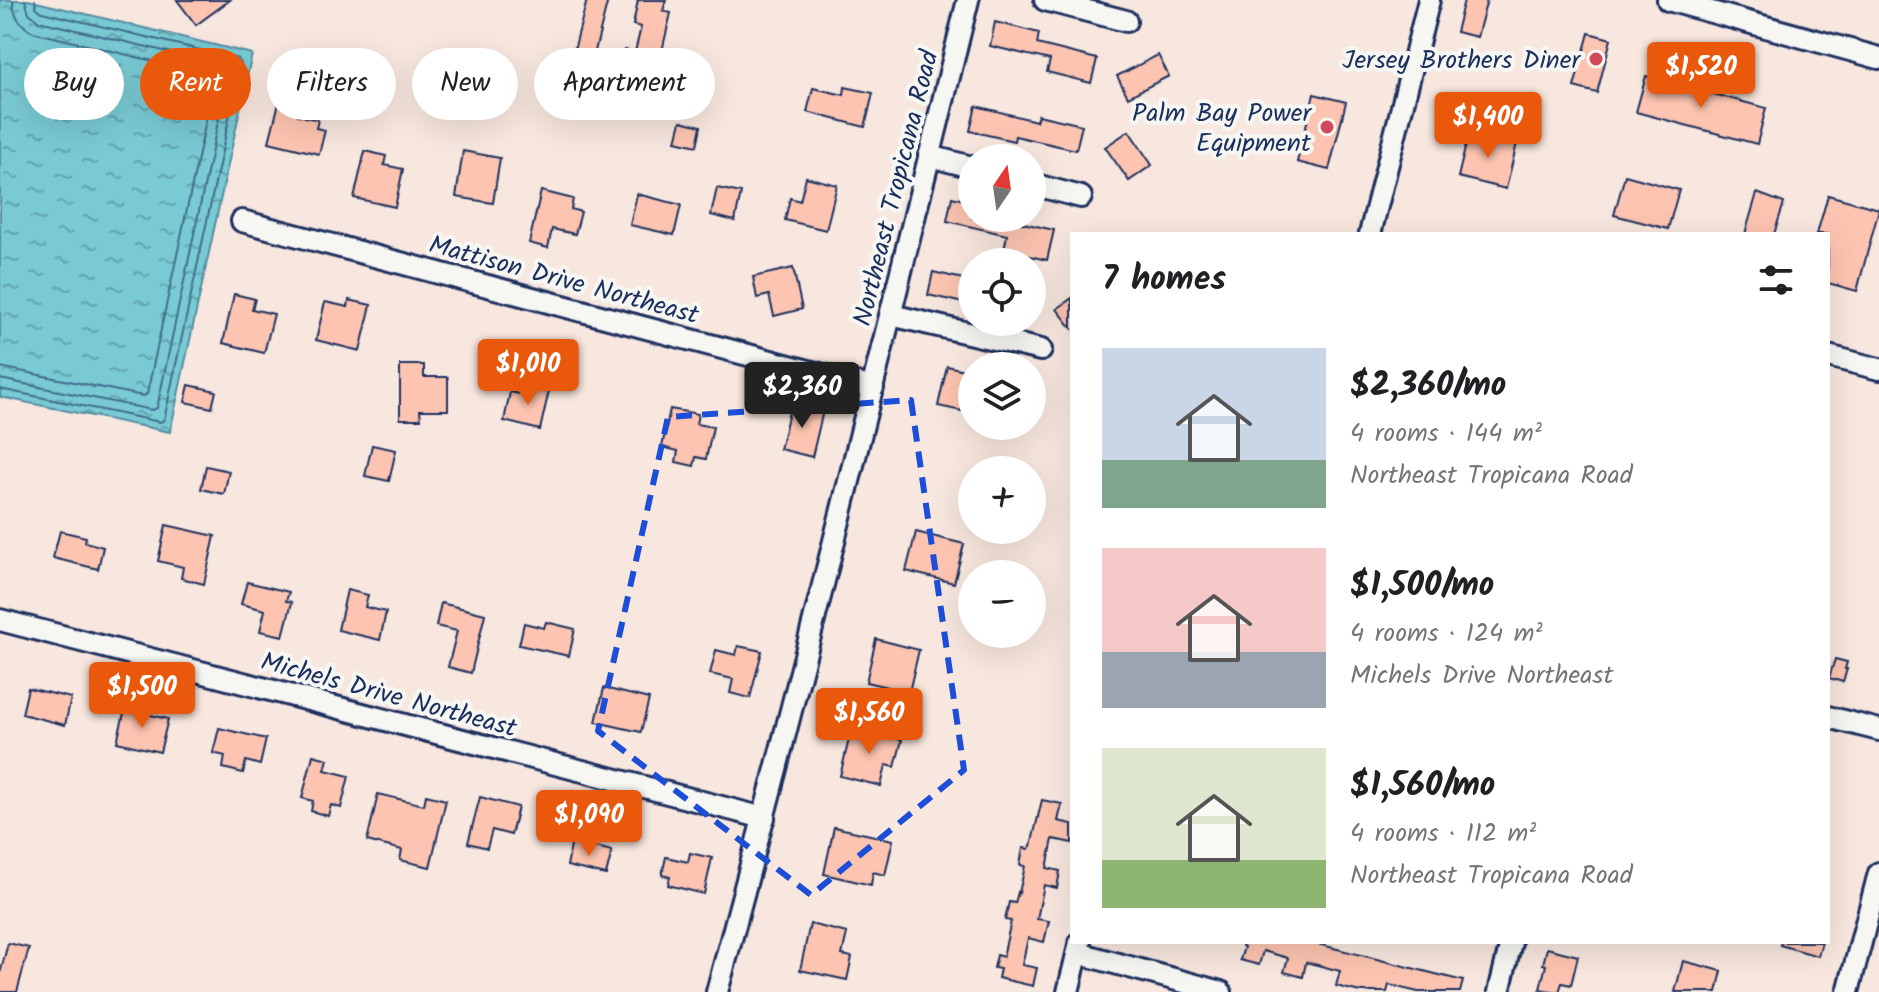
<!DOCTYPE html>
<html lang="en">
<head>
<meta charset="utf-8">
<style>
  :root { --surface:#fff; --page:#f2f2f2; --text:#202124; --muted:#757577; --accent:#ea580c }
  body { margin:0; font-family:Kalam,sans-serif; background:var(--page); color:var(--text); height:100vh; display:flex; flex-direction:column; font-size:30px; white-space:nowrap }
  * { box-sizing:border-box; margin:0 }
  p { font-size:26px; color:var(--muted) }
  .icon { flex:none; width:44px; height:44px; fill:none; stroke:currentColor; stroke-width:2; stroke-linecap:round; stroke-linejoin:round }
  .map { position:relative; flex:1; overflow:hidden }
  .drawer { position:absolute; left:1070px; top:232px; width:760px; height:712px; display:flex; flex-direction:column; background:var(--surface); border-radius:0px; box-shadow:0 8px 32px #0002 }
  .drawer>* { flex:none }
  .guide { position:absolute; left:24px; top:48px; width:760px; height:72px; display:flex; gap:16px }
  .needle { width:52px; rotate:13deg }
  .fabs { position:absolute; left:958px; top:144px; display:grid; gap:16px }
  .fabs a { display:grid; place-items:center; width:88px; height:88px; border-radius:50%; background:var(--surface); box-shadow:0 8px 32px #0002; font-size:40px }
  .price { position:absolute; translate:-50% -68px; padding:0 18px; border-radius:8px; background:var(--accent); color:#fff; font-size:26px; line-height:52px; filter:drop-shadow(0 2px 4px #0008) }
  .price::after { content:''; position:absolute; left:50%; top:48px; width:24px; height:18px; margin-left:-12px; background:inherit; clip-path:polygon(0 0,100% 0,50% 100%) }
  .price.on { background:#222; color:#fff }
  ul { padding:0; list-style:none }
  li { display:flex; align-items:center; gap:24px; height:200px; padding:0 32px }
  li span { display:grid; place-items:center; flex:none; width:224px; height:160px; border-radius:0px; color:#555 }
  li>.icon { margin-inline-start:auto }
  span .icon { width:96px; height:96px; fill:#fffc; stroke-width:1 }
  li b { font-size:34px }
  h2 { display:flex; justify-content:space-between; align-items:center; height:96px; padding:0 32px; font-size:34px }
  .pill { padding:0 28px; border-radius:36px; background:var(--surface); box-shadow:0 8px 32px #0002; font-size:28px; line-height:72px }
  .pill.on { background:var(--accent); color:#fff }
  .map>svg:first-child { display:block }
  .water { fill:url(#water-ripples); stroke:#538ca4; stroke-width:2 }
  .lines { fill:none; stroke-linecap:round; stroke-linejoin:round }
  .shore { stroke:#416d8d; stroke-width:2 }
  .building { fill:#fdc5b1; stroke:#1b2f5e; stroke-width:2 }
  .minor-casing { stroke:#1b2f5e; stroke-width:26 }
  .minor { stroke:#f6f6f2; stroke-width:20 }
  .marked { fill:none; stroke:#1d4ed8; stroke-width:6; stroke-dasharray:16 10; stroke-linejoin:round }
  .poi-dot { fill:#d1495b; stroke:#f6f6f2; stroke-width:3 }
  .labels { text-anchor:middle; stroke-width:8; stroke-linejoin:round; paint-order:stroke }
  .poi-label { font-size:26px; fill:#1b2f5e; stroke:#f6f6f2; text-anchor:end }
  .street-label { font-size:26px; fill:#1b2f5e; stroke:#f6f6f2 }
</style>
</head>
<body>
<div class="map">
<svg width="1879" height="992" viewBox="0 0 1879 992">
  <defs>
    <pattern id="water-ripples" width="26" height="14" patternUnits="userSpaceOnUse" patternTransform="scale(2)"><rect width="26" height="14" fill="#79cad3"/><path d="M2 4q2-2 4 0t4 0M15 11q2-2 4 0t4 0" fill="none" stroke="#62a4ae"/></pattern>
  </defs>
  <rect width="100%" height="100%" fill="#f8e7de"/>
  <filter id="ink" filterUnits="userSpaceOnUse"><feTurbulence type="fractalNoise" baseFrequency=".0125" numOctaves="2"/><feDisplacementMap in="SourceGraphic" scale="16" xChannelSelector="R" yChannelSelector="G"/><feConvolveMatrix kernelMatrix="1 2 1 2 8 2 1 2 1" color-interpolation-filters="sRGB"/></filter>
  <g filter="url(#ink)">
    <polygon class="water" points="0,0 28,0 252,54 170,432 0,397"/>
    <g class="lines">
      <g class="shore">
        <path d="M0 367 143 396 147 394 215 79 211 75 33 32C20 25 13 15 13 0"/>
        <polyline points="0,379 152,410 157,408 229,70 226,66 39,21 29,13 25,0"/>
        <polyline points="0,389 160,422 164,420 241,63 238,59 42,12 36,7 35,0"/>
      </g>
    </g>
    <g class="building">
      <polygon points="177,0 230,0 196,25"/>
      <polygon points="587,0 608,0 592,63 572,58"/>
      <polygon points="638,0 666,0 663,11 671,13 662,51 672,54 671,58 709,67 702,97 617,76 624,50 635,52 641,27 633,25"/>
      <polygon points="1464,0 1487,0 1477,37 1456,32"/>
      <polygon points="995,22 1039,33 1037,44 1097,59 1091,83 1047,72 1050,60 990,46"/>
      <polygon points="1589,33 1611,39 1597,93 1574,87"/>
      <polygon points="1158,55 1169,76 1128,97 1117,76"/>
      <polygon points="1646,76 1766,108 1757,144 1636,112"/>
      <polygon points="845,87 873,93 865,127 807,112 813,88 844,95"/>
      <polygon points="1314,94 1346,102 1329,170 1297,162"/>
      <polygon points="280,99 301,104 298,115 318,120 316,128 325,130 319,154 269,142"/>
      <polygon points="976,106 1036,121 1038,115 1082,125 1076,150 1015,136 1014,141 970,131"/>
      <polygon points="681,121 701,126 697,146 676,141"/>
      <polygon points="1129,131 1152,165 1129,181 1105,147"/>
      <polygon points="1469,132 1517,143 1506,189 1458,177"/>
      <polygon points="365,151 386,156 384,165 403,169 395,207 354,198"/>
      <polygon points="463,151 500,158 493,203 456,197"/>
      <polygon points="1625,175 1679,190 1668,229 1614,215"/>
      <polygon points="806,177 837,185 826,230 785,220 790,198 800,201"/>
      <polygon points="717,188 741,193 735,221 711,215"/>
      <polygon points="541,191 573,199 571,209 581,212 575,234 552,229 548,248 529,243"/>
      <polygon points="1757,193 1784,203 1774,234 1745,234"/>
      <polygon points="637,194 681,205 674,235 630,225"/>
      <polygon points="1828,195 1879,209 1857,291 1828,283 1828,234 1817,234"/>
      <polygon points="952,197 972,202 972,218 1001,218 1054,230 1047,260 1004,250 1007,235 947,221"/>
      <polygon points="793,268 802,309 774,316 769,295 757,298 753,277"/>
      <polygon points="933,272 972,281 972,305 928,295"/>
      <polygon points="234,294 255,299 252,309 274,314 264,353 223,343"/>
      <polygon points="1072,298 1072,328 1057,309"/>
      <polygon points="349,300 371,305 360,351 316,340 325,302 348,307"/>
      <polygon points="400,365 424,365 424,377 448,377 448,410 420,410 421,419 400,419"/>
      <polygon points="947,366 972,372 962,411 938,406"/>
      <polygon points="533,382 550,386 540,430 504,421 510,392 530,396"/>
      <polygon points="189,385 216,391 212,408 185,402"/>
      <polygon points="791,404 823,411 812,457 780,449"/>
      <polygon points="670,409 698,414 696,424 713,427 706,459 696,457 694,466 676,462 678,451 662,447"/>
      <polygon points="372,445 396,450 389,481 365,476"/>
      <polygon points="206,466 229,471 224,494 201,489"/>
      <polygon points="166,525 215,536 204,584 181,578 183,567 158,561"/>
      <polygon points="60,531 86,537 85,542 103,547 98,569 53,558"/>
      <polygon points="916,532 964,544 954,583 906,571"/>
      <polygon points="247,582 289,592 286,601 292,602 283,636 260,631 265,610 241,604"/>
      <polygon points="347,590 368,595 365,607 386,612 380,640 338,630"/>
      <polygon points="441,603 485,614 471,673 448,667 457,631 436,626"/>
      <polygon points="546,622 575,629 569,656 519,645 524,623 544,628"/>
      <polygon points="876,639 919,650 909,692 866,682"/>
      <polygon points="738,646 762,651 750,698 730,693 733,679 710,674 716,650 736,655"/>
      <polygon points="1835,659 1847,662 1845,669 1847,669 1843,682 1829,678"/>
      <polygon points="28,688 71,698 65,725 22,714"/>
      <polygon points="604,688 649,699 641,732 596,722"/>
      <polygon points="125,709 168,719 160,752 117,742"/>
      <polygon points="852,727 902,740 895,767 886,765 881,786 840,776"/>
      <polygon points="219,728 266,739 260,765 246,761 243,773 223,768 225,756 213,753"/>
      <polygon points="313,755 328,759 325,770 349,776 341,808 331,805 328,816 311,811 313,801 302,798"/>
      <polygon points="378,794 424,805 426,795 446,800 430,867 400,860 402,850 367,841"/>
      <polygon points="480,797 518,807 511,835 492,830 487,848 468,843"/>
      <polygon points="1042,800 1062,804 1058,821 1072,824 1072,843 1053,839 1047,868 1060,871 1057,888 1044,885 1037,919 1049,921 1044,942 1028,938 1022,965 1037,968 1033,986 998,978 1000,969 994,968 997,955 1003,957 1011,921 1005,920 1009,902 1015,903 1018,892 1019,893 1025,866 1020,865 1023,848 1029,849 1030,846 1031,846"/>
      <polygon points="834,827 893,840 885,875 873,872 871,885 824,874"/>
      <polygon points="572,841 612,851 606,875 567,866"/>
      <polygon points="690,853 712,858 704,894 668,885 670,877 662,875 666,857 688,862"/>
      <polygon points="810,924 847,933 842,955 852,957 847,980 800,970"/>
      <polygon points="1243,942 1310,942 1463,981 1460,992 1418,992 1389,985 1387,992 1360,992 1336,986 1340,971 1306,962 1303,977 1284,972 1288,958 1263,951 1259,965 1240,960 1244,947 1242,946"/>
      <polygon points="1781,942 1822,942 1818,956 1780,945"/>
      <polygon points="8,943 29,948 17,992 0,992 0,974"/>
      <polygon points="1547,948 1578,956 1571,985 1562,983 1559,992 1540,989 1546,965 1543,964"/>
      <polygon points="1683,961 1722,971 1717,992 1675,992"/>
    </g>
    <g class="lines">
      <g class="minor-casing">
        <g id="minor">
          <polyline points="1045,0 1126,21"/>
          <polyline points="1668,0 1879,58"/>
          <polyline points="929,156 972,167"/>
          <polyline points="1032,184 1081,197"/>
          <polyline points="242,221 873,388"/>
          <polyline points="1370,234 1429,0"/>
          <polyline points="891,315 1041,350"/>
          <polyline points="1828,356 1879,369"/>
          <polyline points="0,620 764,818"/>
          <polyline points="1828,717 1879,730"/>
          <polyline points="1078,953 1221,992"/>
          <path d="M717 992C806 663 886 331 968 0"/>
          <polyline points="1068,992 1080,942"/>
          <polyline points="1499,992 1511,942"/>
          <polyline points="1848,992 1879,873"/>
        </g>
      </g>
      <use href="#minor" class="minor"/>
    </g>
  </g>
  <path class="marked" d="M911 400 964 770 811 895 598 731 668 417Z"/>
  <g class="poi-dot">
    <circle cx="1596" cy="59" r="8"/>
    <circle cx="1327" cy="127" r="8"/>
  </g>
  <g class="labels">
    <g class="poi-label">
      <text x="1580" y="68">Jersey Brothers Diner</text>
      <text x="1311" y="121">Palm Bay Power<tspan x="1311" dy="30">Equipment</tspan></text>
    </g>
    <g class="street-label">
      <text transform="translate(895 188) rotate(-76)" y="9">Northeast Tropicana Road</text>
      <text transform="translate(564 279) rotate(15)" y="9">Mattison Drive Northeast</text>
      <text transform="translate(389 694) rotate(15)" y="9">Michels Drive Northeast</text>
    </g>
  </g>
</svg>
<div class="fabs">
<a><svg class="needle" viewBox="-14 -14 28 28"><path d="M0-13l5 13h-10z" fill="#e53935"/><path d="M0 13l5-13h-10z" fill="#757577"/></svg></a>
<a><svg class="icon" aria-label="locate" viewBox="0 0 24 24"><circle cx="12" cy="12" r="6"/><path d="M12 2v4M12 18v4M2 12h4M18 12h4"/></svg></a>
<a><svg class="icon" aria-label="layers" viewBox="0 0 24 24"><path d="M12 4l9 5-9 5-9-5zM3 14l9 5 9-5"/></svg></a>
<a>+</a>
<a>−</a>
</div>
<b class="price" style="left:1701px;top:110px">$1,520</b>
<b class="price" style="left:1488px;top:160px">$1,400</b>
<b class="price" style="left:528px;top:407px">$1,010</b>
<b class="price on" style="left:802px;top:430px">$2,360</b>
<b class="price" style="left:142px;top:730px">$1,500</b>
<b class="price" style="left:869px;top:756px">$1,560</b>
<b class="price" style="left:589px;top:858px">$1,090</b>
<div class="guide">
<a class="pill">Buy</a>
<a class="pill on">Rent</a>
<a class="pill">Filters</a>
<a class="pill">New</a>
<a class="pill">Apartment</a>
</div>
<section class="drawer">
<h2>7 homes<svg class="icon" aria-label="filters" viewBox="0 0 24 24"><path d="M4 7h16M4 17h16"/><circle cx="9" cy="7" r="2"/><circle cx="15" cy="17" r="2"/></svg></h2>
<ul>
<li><span style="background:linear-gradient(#c9d6e8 70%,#7fa58c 0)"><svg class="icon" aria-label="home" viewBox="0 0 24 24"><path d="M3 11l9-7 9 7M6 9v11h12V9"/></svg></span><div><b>$2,360/mo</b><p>4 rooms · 144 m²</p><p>Northeast Tropicana Road</p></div></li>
<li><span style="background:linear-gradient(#f6c9c9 65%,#9aa5b1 0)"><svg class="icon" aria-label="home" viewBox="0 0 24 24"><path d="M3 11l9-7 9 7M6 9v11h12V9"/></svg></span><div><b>$1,500/mo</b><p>4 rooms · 124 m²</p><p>Michels Drive Northeast</p></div></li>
<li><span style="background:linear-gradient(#dfe7d0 70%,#8fb573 0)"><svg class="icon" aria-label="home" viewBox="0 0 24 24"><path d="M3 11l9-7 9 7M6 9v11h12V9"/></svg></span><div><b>$1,560/mo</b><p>4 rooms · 112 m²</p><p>Northeast Tropicana Road</p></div></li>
</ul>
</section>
</div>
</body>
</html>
